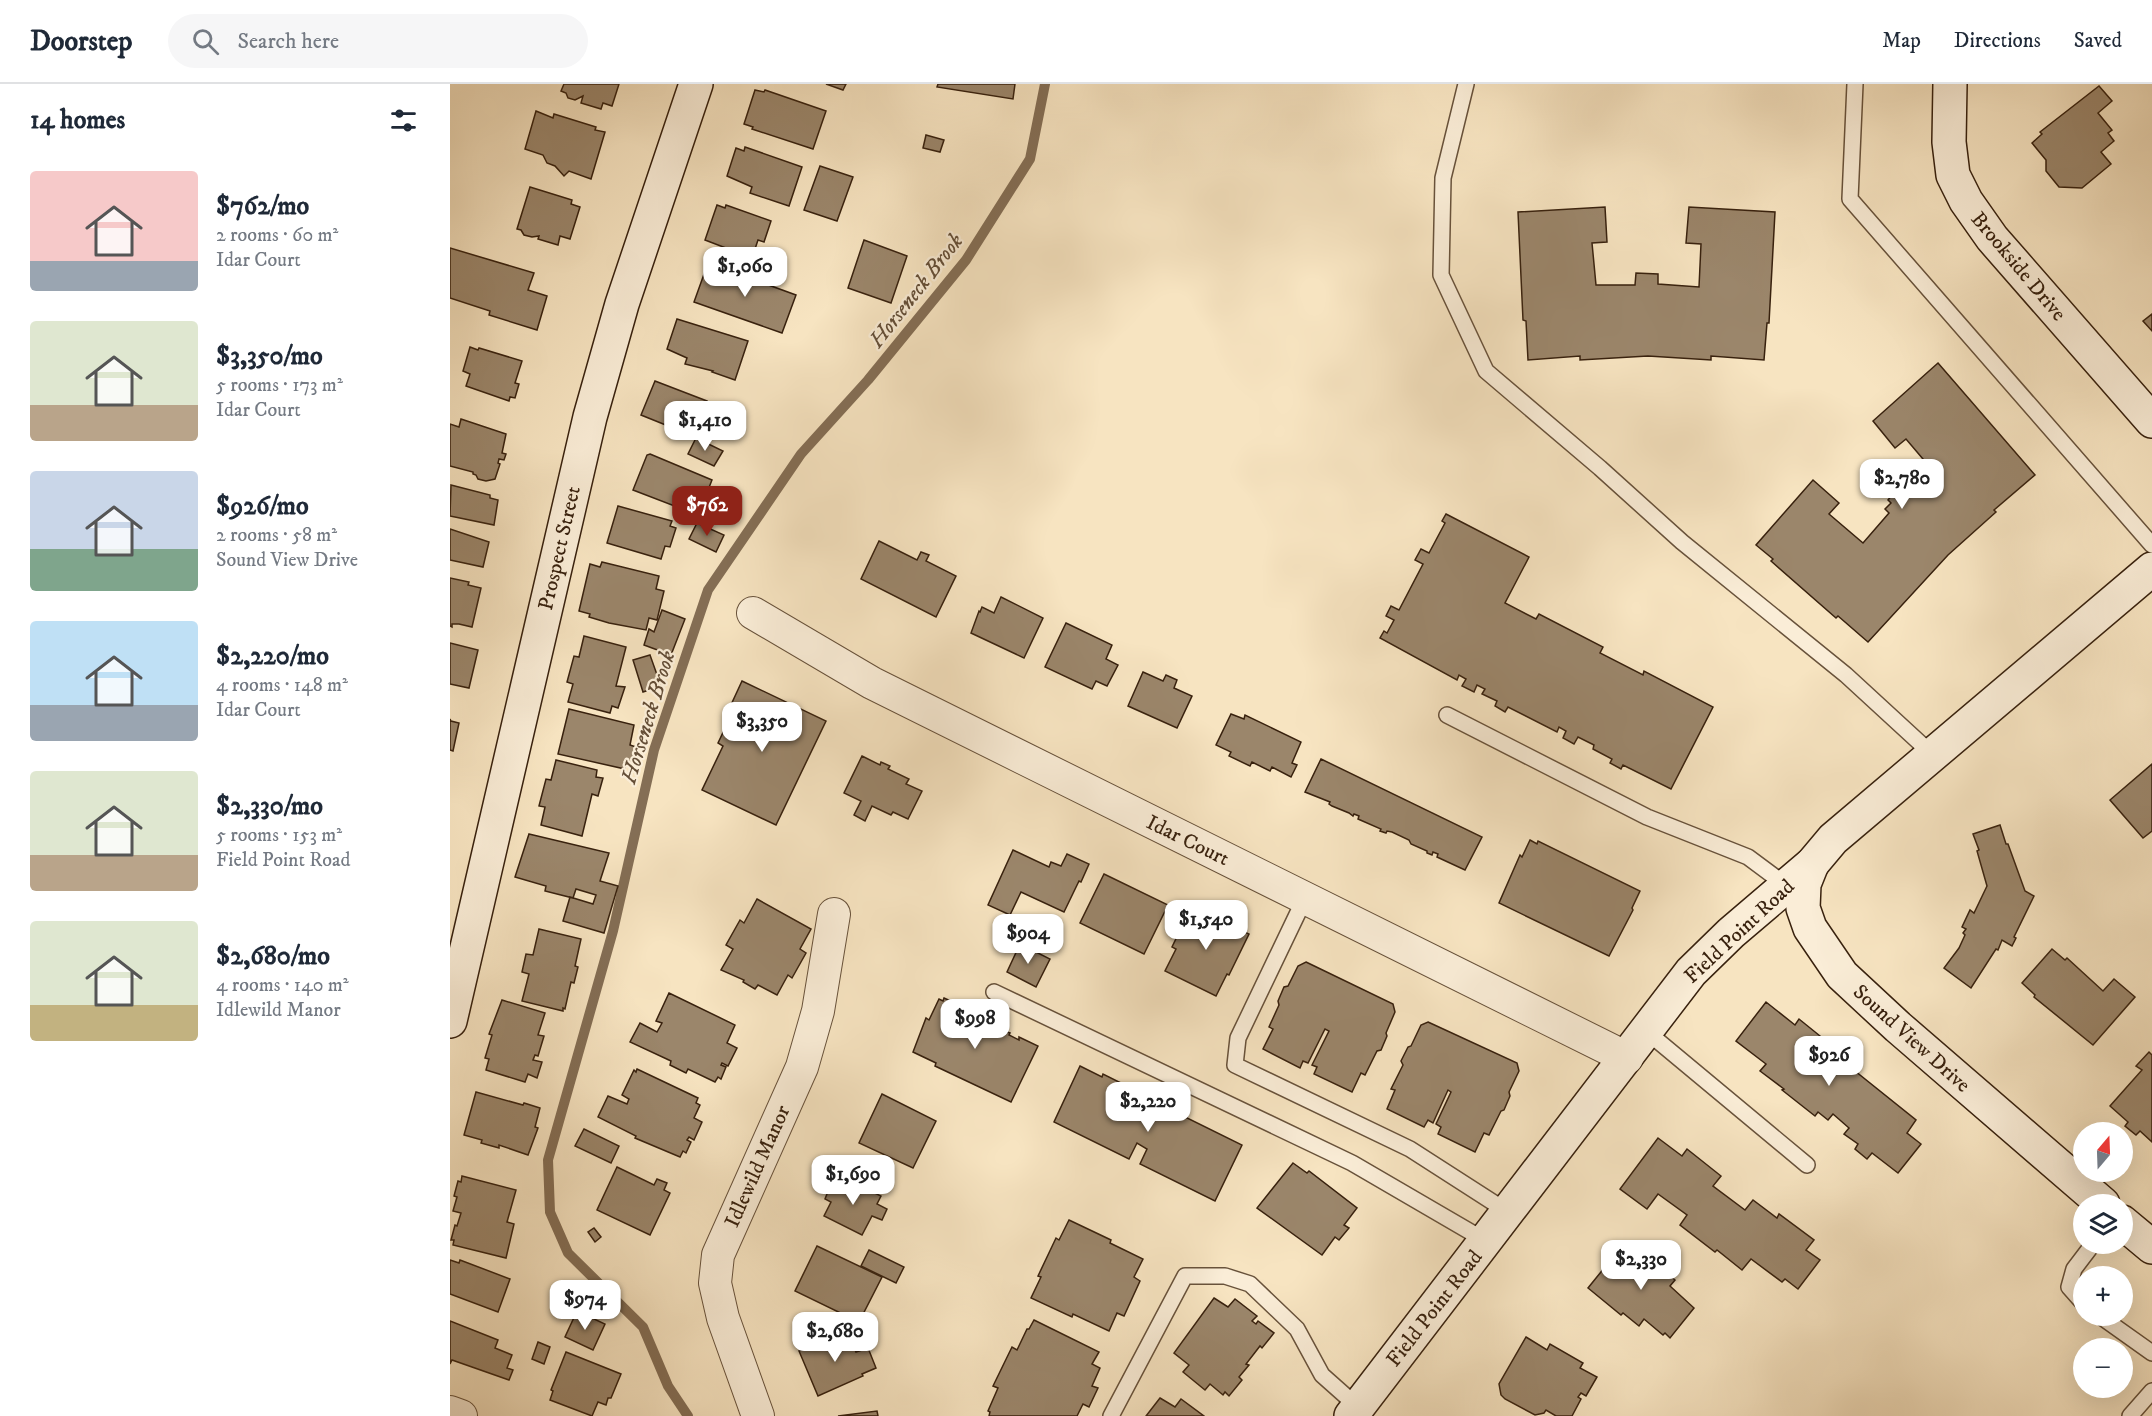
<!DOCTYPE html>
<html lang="en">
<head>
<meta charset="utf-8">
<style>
  :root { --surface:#fff; --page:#f6f6f7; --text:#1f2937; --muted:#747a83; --line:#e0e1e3; --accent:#8f2418 }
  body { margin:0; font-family:"IM FELL DW Pica",serif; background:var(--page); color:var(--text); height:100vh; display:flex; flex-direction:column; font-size:22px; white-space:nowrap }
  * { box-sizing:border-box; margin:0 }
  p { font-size:20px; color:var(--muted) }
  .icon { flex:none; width:33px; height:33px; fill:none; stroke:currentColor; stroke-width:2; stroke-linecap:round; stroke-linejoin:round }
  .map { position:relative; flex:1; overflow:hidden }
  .side { display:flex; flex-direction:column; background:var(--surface); width:450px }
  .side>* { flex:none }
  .needle { width:39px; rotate:19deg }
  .tools { position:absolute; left:1623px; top:1038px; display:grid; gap:12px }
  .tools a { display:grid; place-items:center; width:60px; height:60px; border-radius:50%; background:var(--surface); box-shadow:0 6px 24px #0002; font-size:30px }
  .price { position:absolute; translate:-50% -51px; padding:0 14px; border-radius:12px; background:#fff; color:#222; font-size:20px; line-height:39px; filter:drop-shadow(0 2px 3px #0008) }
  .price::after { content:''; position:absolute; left:50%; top:36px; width:18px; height:14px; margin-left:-9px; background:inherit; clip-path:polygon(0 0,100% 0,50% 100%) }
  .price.current { background:var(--accent); color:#fff }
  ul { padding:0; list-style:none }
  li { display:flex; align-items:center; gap:18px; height:150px; padding:0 30px }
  li span { display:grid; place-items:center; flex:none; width:168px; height:120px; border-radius:6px; color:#555 }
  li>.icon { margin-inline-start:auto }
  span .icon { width:72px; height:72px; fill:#fffc; stroke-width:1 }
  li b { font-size:26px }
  h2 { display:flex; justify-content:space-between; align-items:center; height:72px; padding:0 30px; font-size:26px }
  header { display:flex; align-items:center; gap:36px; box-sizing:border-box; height:84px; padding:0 30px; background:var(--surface); border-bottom:2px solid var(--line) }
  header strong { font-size:28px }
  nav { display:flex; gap:33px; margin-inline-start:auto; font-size:21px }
  .search { width:420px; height:54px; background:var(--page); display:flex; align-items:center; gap:15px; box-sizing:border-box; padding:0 21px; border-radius:33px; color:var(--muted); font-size:22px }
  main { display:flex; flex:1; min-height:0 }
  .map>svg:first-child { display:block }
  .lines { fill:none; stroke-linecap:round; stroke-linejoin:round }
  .stream { stroke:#846e55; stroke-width:10 }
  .building { fill:#9b866b; stroke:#38210e; stroke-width:1.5 }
  .lane-casing { stroke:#68523b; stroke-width:18 }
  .street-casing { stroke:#68523b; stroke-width:34 }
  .secondary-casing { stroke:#38210e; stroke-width:36 }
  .lane { stroke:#faedd7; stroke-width:15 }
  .street { stroke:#faedd7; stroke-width:32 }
  .secondary { stroke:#faedd7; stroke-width:33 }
  .labels { text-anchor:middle; stroke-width:4.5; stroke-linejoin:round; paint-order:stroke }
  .street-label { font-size:21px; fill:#38210e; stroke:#faedd7 }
  .water-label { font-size:22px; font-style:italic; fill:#644e37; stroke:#faedd7 }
</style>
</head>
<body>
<header>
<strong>Doorstep</strong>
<div class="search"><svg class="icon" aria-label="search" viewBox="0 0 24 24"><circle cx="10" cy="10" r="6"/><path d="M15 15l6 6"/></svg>Search here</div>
<nav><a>Map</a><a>Directions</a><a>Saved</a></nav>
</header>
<main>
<section class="side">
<h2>14 homes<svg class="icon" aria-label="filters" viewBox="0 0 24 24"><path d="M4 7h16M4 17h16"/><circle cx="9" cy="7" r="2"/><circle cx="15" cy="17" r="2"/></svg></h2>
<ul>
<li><span style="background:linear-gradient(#f6c9c9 75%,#9aa5b1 0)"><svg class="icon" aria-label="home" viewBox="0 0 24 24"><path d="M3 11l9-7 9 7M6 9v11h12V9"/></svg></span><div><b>$762/mo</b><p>2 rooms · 60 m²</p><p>Idar Court</p></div></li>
<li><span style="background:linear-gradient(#dfe7d0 70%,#b9a48a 0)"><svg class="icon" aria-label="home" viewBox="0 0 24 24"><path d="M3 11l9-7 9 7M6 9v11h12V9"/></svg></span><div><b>$3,350/mo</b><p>5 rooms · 173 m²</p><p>Idar Court</p></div></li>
<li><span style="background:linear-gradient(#c9d6e8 65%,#7fa58c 0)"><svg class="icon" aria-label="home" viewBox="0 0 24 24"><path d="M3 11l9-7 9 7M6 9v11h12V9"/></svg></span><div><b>$926/mo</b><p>2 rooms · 58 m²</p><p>Sound View Drive</p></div></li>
<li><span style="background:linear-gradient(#bfe0f5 70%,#9aa5b1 0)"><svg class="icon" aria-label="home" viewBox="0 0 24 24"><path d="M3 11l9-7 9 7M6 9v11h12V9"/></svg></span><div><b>$2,220/mo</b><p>4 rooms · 148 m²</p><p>Idar Court</p></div></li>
<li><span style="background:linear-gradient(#dfe7d0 70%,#b9a48a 0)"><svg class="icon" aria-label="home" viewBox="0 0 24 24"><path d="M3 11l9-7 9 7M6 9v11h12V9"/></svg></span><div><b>$2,330/mo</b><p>5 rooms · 153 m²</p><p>Field Point Road</p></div></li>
<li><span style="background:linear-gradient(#dfe7d0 70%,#c2b280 0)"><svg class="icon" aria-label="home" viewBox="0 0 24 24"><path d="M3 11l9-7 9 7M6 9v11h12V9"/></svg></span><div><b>$2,680/mo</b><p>4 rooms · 140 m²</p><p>Idlewild Manor</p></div></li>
</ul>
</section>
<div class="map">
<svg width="1702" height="1332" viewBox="0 0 1702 1332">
  <rect width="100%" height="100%" fill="#f7e4c1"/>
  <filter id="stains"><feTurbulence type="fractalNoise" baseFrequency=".00333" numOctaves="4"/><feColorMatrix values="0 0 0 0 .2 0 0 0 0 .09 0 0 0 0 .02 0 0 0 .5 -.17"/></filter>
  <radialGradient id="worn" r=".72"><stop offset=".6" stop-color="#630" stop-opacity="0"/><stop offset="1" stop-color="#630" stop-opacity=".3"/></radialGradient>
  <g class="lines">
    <polyline class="stream" points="238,1332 218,1302 193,1243 118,1169 100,1128 98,1076 163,847 204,666 258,506 351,370 418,296 516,176 580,75 595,0"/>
  </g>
  <g class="building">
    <polygon points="114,0 169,0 162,22 153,19 151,25 131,19 133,12 125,16 118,14 116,9 111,7"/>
    <polygon points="376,0 396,0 393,6"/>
    <polygon points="488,0 565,0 563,15 487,3"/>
    <polygon points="1649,2 1662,17 1648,29 1662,46 1658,49 1664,57 1651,68 1661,80 1632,104 1609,103 1596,87 1596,76 1582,59 1592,50 1590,48"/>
    <polygon points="305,6 314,8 315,6 376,27 363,65 302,45 303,43 294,40"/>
    <polygon points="86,27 103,34 104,30 146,43 145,46 155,48 141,95 119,87 114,92 105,82 97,79 93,71 75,65"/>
    <polygon points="476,51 494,56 490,68 473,64"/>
    <polygon points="295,63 352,83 339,122 300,109 302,103 277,92 286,64 294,67"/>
    <polygon points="370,82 403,93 387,137 354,126"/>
    <polygon points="80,103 122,116 121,120 130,123 120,155 110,152 108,161 88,155 89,152 82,153 74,151 71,146 67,145"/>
    <polygon points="267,121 275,124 276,121 321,137 314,158 308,156 302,174 255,156"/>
    <polygon points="1155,123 1157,158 1142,159 1146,201 1185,201 1186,189 1208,190 1208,200 1249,203 1251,160 1236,159 1239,123 1325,128 1319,239 1317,239 1314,276 1261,272 1261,276 1198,272 1130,276 1130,272 1078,276 1076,237 1073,236 1068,128"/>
    <polygon points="414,156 457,172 441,219 398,204"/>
    <polygon points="0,164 84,189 78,206 97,212 87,246 39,231 40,227 0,214"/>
    <polygon points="258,179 346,211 332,249 244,218"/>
    <polygon points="1702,230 1702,247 1693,237"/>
    <polygon points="227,235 298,257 285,296 262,288 263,287 235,280 237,274 217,265"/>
    <polygon points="20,263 28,266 29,264 72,277 65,299 69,300 65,314 60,313 59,317 16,302 20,290 13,287"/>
    <polygon points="1488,279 1585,391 1544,426 1546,428 1498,471 1418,558 1388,532 1386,534 1321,477 1323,475 1306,461 1363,396 1389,419 1379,430 1413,459 1439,429 1435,425 1441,419 1438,416 1446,406 1455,413 1484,388 1456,355 1445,364 1423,337"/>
    <polygon points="205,297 257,317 251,331 257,333 250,350 245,348 243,352 191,331"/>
    <polygon points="11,335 56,350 52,369 56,370 54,376 49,375 48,379 50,380 45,395 36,397 28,395 26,391 23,390 23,388 0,382 0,340 9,343"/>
    <polygon points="246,354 273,367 264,382 238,370"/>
    <polygon points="200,370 262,396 248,431 183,406 197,371"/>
    <polygon points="1,401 40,411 40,414 48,416 44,441 0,432"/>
    <polygon points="168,422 222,437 220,442 226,444 220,463 215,462 211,475 157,459"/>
    <polygon points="996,430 1079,473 1055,519 1086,535 1089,530 1153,563 1150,569 1193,591 1194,587 1263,623 1221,705 1173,681 1171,685 1160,679 1162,675 1143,665 1144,661 1128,653 1124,660 1113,654 1116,647 1109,643 1107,648 1058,623 1055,628 1045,622 1047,617 1032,610 1035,605 1027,601 1024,608 1012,602 1016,595 1009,591 1007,596 930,554 934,547 937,549 944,536 936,532 941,522 949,526 973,480 965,476 971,465 979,469 995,439 992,437"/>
    <polygon points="247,439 274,451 266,468 239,455"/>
    <polygon points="0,445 39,458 33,483 0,476"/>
    <polygon points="429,457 467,476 471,468 479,471 476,477 506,492 486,533 411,495"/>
    <polygon points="152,478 209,492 206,505 214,507 207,536 199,534 196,546 159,539 139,533 140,530 129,527 140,480 150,483"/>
    <polygon points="0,494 19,498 18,501 31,504 22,543 9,540 2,540 2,543 0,542"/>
    <polygon points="551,513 593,534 574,574 521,549 529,527 530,528 532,523 544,529"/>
    <polygon points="212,526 235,535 221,571 194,561 199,545 204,548"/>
    <polygon points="616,539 662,561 656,575 668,581 657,602 646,597 642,605 595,583"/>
    <polygon points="134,552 176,563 166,602 175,603 168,624 162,622 160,629 118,618 123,600 117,598 124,572 129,573"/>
    <polygon points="0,559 28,566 19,604 0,600"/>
    <polygon points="200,571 211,602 193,608 183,576"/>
    <polygon points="693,588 713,597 716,591 727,596 724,604 742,612 727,644 678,622"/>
    <polygon points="292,597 376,637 326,741 252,706 273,662 268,659 278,638 274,636"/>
    <polygon points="119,625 184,641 180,661 186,663 182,680 176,678 175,685 108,670"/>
    <polygon points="781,630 794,635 795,631 851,658 842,679 847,681 841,693 822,683 820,687 802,678 800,682 779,672 781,668 766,661"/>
    <polygon points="0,635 1,637 9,639 3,667 0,666"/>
    <polygon points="412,672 430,681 431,678 440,682 438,685 459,695 456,700 472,707 458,735 443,728 441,731 422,722 415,737 404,731 411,717 394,709"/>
    <polygon points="871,675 1032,753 1015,786 987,773 988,770 983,768 982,771 977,769 977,767 961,760 959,756 942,748 937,747 936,749 930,747 931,745 908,735 909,732 904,730 903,732 899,729 882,722 879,720 880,718 855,708"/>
    <polygon points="106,676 147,686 146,693 153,694 148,712 142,710 132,752 91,741 95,723 89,722 96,695 101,696"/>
    <polygon points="1702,680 1702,747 1693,754 1660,716"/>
    <polygon points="1550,741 1556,760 1558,760 1575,807 1584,812 1564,853 1566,854 1562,862 1552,856 1548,866 1546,865 1521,904 1494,884 1509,864 1515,851 1513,849 1516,845 1512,843 1520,826 1524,829 1537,802 1527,767 1529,766 1523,750"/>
    <polygon points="79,750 159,769 150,797 168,802 154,849 113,837 120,813 143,820 146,811 126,805 123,814 95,807 96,802 65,793"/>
    <polygon points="1080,756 1087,760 1088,757 1190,807 1182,824 1183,826 1159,872 1049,819 1070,771 1072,773"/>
    <polygon points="563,766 599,783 601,778 611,782 617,770 639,780 631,798 629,797 614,828 571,808 560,831 538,821"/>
    <polygon points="654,790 718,821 694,870 630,839"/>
    <polygon points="307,815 361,845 350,865 356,869 342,894 338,891 327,911 308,901 305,905 293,898 294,896 271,886 283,865 276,861 290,836 294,839"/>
    <polygon points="742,822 767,835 769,832 783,839 782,842 799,850 779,891 777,890 766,912 715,887 726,865 722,863"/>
    <polygon points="89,845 131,855 125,882 128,883 124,899 121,898 115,925 113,924 113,927 72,917 79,890 72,888 76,870 83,871"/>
    <polygon points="570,860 600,875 586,903 557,888"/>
    <polygon points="1602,865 1615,876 1617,874 1653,907 1664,895 1685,913 1643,961 1584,913 1585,911 1572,899"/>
    <polygon points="856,878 943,920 945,928 936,949 937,952 931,966 927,967 915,991 911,989 902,1008 864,990 867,983 862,981 879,947 875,945 858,979 853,977 850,984 813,965 823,945 819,943 829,921 828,917 834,903 838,902 848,882"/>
    <polygon points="219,909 285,941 277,959 287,964 278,982 272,979 271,981 276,983 271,995 268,993 265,998 238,985 236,989 220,981 221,977 180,958 190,939 207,948 212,939 206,937"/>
    <polygon points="494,914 507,920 505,922 530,934 529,936 538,941 540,939 546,942 545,944 560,949 559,951 569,956 569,953 588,962 561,1018 485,982 486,979 463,968 476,934 479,936 489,915 493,917"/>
    <polygon points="52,916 95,929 88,951 94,952 88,972 85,971 83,976 92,978 87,994 78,990 75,998 36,986 39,975 35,974 42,951 39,950"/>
    <polygon points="1316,918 1345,941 1349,935 1375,956 1366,967 1395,989 1400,983 1466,1036 1457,1049 1471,1060 1448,1089 1422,1069 1417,1075 1405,1065 1408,1060 1394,1050 1399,1044 1383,1030 1378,1036 1368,1028 1365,1032 1332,1006 1334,1005 1310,987 1316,980 1286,957"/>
    <polygon points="978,938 1067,979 1069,987 1059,1008 1060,1012 1054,1026 1051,1027 1039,1051 1034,1049 1025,1068 988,1050 991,1043 986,1040 1001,1008 998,1006 983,1039 978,1036 974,1043 937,1025 945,1006 941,1005 953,981 951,977 958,963 961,962 971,941"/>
    <polygon points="1699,968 1702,971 1702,1058 1690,1047 1686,1051 1675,1042 1678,1038 1660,1022 1692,986 1686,982"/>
    <polygon points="630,982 652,993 653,990 685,1006 683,1008 706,1019 702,1027 713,1032 717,1024 792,1061 765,1117 690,1080 697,1065 687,1059 679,1075 604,1038"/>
    <polygon points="187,985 248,1014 246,1019 250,1021 244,1034 252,1038 244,1056 239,1053 237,1056 241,1058 236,1069 233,1067 230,1073 185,1054 186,1052 148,1033 158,1012 177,1020 179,1015 172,1011 184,986 186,988"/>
    <polygon points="26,1008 73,1021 74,1019 90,1024 85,1043 88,1044 78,1071 49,1061 49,1064 31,1059 32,1056 14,1051"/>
    <polygon points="432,1010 486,1037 463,1084 409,1059"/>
    <polygon points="134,1045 169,1062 161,1079 125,1062"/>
    <polygon points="1208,1054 1232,1072 1237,1065 1271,1092 1263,1102 1295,1126 1303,1116 1327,1134 1329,1130 1364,1156 1356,1166 1370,1176 1348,1205 1335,1195 1332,1198 1301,1175 1292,1186 1267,1166 1265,1168 1230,1141 1237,1131 1208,1110 1197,1125 1170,1105"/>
    <polygon points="843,1079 857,1089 859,1087 907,1124 894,1141 899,1144 889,1156 885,1153 872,1171 807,1124"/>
    <polygon points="167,1083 204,1101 207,1095 217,1099 214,1106 220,1109 200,1151 147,1126"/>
    <polygon points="12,1092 66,1106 57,1138 64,1140 56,1174 3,1161 4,1156 1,1156 5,1141 7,1142 11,1129 3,1127 7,1113 4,1112 8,1097 11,1098"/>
    <polygon points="392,1093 431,1112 427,1120 437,1125 432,1136 422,1132 412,1151 374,1132 381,1118 375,1115 379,1105 385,1107"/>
    <polygon points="619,1136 661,1156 660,1159 693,1175 684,1193 690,1197 674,1232 667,1229 659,1247 623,1230 622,1233 581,1214 591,1193 588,1192 606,1154 609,1156"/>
    <polygon points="144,1144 151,1153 145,1158 138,1148"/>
    <polygon points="1176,1157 1184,1163 1185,1162 1225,1196 1220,1202 1244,1224 1220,1254 1215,1249 1213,1251 1194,1235 1189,1242 1173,1229 1171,1231 1138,1204"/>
    <polygon points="367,1162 432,1193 409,1238 345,1207"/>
    <polygon points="419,1166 454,1183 446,1199 411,1182"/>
    <polygon points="0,1176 9,1179 10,1176 60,1195 48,1228 0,1210"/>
    <polygon points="764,1214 778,1223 785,1215 807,1232 802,1237 806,1240 808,1237 824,1249 812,1264 810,1262 796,1280 799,1281 789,1293 792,1296 779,1312 775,1308 773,1311 760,1300 755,1306 733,1288 739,1281 724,1269"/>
    <polygon points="127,1227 155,1240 143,1266 115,1253"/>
    <polygon points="584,1236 649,1268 642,1280 650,1284 642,1302 648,1304 639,1323 633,1320 627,1332 539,1332 540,1328 538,1327 548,1304 543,1302 562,1263 567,1266 577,1245 579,1245"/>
    <polygon points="0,1237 48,1256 45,1264 62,1271 57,1284 63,1286 59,1296 2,1276 0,1280"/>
    <polygon points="396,1246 406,1268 418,1264 426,1284 412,1290 413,1292 368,1312 349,1267"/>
    <polygon points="1076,1253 1097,1266 1100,1260 1133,1279 1130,1284 1147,1293 1136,1312 1131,1309 1128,1313 1131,1315 1122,1332 1106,1332 1096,1326 1094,1329 1085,1331 1055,1315 1051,1311 1049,1300"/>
    <polygon points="88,1258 100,1263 94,1280 82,1275"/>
    <polygon points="116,1268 171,1290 161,1314 158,1314 156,1321 148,1318 142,1332 100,1316 103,1307 101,1306"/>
    <polygon points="710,1314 725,1323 731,1315 754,1332 696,1332"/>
    <polygon points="427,1327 428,1332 388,1332"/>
  </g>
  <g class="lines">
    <g class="lane-casing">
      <g id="lane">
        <polyline points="1016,0 993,94 991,191 1036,287 1150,384 1232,458 1396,591 1483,671"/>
        <polyline points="1405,0 1400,115 1702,461"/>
        <polyline points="997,631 1197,733 1298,773 1337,802"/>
        <polyline points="855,814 788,954 785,981 960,1065 1058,1128"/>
        <polyline points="544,908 902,1079 1036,1157"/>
        <polyline points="1196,947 1357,1081"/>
        <polyline points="1634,1220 1619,1203 1624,1185 1643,1160"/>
        <polyline points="1650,1232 1702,1269"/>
        <polyline points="661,1332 735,1192 775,1192 800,1200 847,1245 872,1291 908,1323"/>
        <polyline points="1680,1332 1702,1307"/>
      </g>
    </g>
    <g class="street-casing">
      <g id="street">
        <polyline points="303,529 422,599 1177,974"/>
        <polyline points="0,1328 11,1332"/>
        <polyline points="308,1332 273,1234 265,1199 268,1171 352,983 368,927 384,830"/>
      </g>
    </g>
    <g class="secondary-casing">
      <g id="secondary">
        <polyline points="1500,0 1499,58 1503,91 1516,117 1542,154 1702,337"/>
        <polyline points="1362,780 1354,800 1353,824 1360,844 1392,891 1448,943 1653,1120"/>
        <polyline points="0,937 140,333 172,220 246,0"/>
        <polyline points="1672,1138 1702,1163"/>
        <polyline points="901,1332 1241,888 1281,849 1362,780 1383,755 1702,485"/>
      </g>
    </g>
    <use href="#lane" class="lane"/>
    <use href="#street" class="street"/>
    <use href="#secondary" class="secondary"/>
  </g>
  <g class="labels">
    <g class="street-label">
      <text transform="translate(1569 182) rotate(50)" y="7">Brookside Drive</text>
      <text transform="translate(109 464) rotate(-77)" y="7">Prospect Street</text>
      <text transform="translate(738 756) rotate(26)" y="7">Idar Court</text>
      <text transform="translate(1289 847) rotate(-43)" y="7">Field Point Road</text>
      <text transform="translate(1462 954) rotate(42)" y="7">Sound View Drive</text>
      <text transform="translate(307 1082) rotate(-66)" y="7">Idlewild Manor</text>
      <text transform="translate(984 1224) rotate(-52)" y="7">Field Point Road</text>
    </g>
    <g class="water-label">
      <text transform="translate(465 206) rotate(-52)" y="8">Horseneck Brook</text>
      <text transform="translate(197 633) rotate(-73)" y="8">Horseneck Brook</text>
    </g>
  </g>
  <rect width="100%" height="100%" filter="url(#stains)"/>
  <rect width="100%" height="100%" fill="url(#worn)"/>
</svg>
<div class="tools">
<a><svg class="needle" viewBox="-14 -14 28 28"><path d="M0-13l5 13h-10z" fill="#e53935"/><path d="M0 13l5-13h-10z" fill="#747a83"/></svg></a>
<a><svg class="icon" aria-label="layers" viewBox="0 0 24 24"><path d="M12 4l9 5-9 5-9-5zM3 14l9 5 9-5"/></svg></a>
<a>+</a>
<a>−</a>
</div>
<b class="price" style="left:295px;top:214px">$1,060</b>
<b class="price" style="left:255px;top:368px">$1,410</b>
<b class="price" style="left:1452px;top:426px">$2,780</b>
<b class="price current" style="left:257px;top:453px">$762</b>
<b class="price" style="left:312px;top:669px">$3,350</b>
<b class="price" style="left:756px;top:867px">$1,540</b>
<b class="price" style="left:578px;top:881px">$904</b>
<b class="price" style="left:525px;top:966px">$998</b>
<b class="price" style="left:1379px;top:1003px">$926</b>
<b class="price" style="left:698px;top:1049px">$2,220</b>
<b class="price" style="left:403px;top:1122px">$1,690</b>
<b class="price" style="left:1191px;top:1207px">$2,330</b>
<b class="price" style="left:135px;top:1247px">$974</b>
<b class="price" style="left:385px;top:1279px">$2,680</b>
</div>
</main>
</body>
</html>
